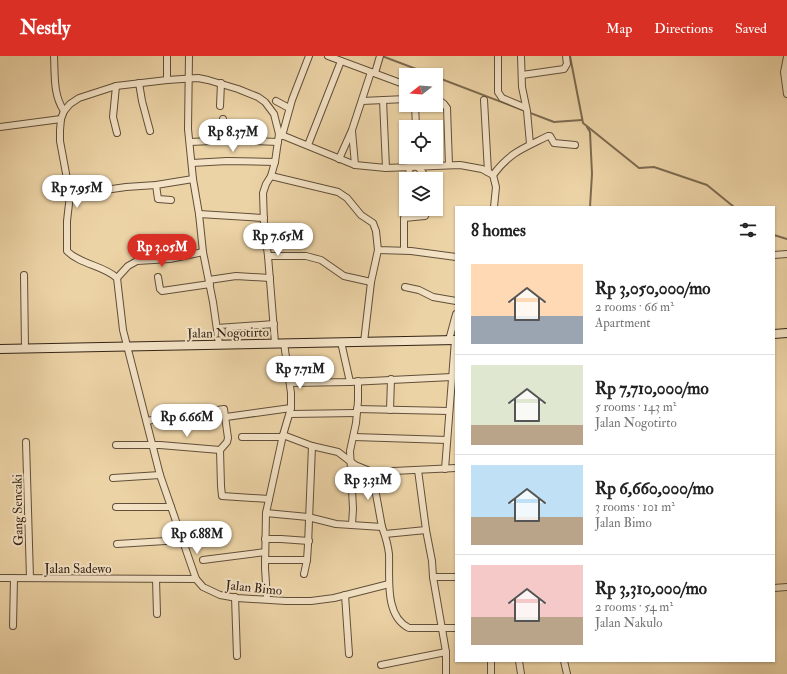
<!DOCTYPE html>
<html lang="en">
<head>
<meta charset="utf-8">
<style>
  :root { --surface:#fff; --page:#f2f2f2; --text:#222; --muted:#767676; --line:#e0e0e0; --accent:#d93025 }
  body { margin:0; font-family:"IM FELL Double Pica",serif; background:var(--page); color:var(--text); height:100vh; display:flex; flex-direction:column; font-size:15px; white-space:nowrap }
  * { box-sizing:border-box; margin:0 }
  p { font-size:13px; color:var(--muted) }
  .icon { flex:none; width:22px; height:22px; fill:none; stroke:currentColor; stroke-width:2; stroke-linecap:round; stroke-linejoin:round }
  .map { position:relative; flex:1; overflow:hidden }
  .side { position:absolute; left:455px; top:150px; width:320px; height:456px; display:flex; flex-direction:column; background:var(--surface); border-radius:0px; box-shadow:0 1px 3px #0004 }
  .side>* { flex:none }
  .needle { width:26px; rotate:253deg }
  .fabs { position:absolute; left:399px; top:12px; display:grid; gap:8px }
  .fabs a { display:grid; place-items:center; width:44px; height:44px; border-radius:0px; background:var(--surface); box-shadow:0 1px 3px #0004; font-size:20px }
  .price { position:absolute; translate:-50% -34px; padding:0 9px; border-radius:14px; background:#fff; color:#222; font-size:13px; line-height:26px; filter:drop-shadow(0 1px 2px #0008) }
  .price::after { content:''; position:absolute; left:50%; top:24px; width:12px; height:9px; margin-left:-6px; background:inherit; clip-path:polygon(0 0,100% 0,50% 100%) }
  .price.current { background:var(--accent); color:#fff }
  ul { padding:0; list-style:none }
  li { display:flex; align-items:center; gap:12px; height:100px; padding:0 16px }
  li+li { border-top:1px solid var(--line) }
  li span { display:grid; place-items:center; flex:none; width:112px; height:80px; border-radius:0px; color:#555 }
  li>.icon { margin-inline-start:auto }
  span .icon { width:48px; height:48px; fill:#fffc; stroke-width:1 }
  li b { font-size:17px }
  h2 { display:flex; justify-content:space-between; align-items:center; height:48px; padding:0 16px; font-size:17px }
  header { display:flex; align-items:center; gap:24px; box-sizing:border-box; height:56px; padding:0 20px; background:var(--accent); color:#fff }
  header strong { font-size:19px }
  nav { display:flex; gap:22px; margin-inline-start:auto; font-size:14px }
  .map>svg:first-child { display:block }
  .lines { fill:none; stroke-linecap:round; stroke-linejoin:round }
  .stream { stroke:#7c694f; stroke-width:2 }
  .street-casing { stroke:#614f39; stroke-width:8 }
  .secondary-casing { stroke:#332315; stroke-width:10 }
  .street { stroke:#f3e2c5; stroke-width:6 }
  .secondary { stroke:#f3e2c5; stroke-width:8 }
  .labels { text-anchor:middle; stroke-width:4; stroke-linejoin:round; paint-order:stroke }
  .street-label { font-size:13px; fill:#332315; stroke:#f3e2c5 }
</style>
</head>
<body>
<header>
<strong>Nestly</strong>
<nav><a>Map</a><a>Directions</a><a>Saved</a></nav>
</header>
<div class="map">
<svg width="787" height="618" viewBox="0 0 787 618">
  <rect width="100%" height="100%" fill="#ecd3a6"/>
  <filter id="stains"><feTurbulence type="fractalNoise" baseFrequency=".005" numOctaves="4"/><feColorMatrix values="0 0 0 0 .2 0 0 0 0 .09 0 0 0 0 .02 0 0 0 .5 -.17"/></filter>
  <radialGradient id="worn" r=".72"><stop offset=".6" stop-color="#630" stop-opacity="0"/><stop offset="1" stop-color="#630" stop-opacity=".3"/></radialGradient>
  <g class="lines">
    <g class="stream">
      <polyline points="382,0 432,19"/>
      <polyline points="570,0 583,67 639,112 654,111 707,129 734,151"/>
      <polyline points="436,21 554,66 582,64"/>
      <polyline points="587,71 590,76 592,118 590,151"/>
      <polyline points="774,179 787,183"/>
    </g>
    <g class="street-casing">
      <g id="street">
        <path d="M54 0C55 19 53 39 64 55"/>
        <polyline points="167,0 167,24"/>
        <polyline points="189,0 188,73 193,123 199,158 203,196 213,246 219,288"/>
        <polyline points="328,0 406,29"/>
        <polyline points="498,0 498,36 502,42 526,52"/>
        <polyline points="521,0 522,31 527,55 530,88"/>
        <polyline points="787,1 784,16 787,38"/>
        <polyline points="375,17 380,0"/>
        <polyline points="522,19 564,13 567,8 566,0"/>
        <polyline points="139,27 142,45 150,75"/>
        <polyline points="116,30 113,61 117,77"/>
        <polyline points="436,42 444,48 447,52 449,109"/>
        <polyline points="383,44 386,112"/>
        <polyline points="484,44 488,116"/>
        <polyline points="276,45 289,52"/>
        <polyline points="362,45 406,43"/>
        <polyline points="415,49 416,71"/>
        <polyline points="220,50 221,27"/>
        <polyline points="223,63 224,84"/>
        <polyline points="0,71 61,63"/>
        <polyline points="352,75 355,109"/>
        <polyline points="279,78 275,106 271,120 338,136 347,142 361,159 373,167 376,175 378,194 411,195 456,201"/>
        <polyline points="282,80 292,44 309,0"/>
        <polyline points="190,86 234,84 278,86"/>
        <polyline points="308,89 341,5"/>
        <polyline points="418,101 418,111 423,117 426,123"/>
        <polyline points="339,103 352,74 371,16"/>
        <polyline points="192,107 227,105 275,106"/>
        <polyline points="409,111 410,123"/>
        <path d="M493 119C510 96 524 92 548 80H550L554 87 575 89"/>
        <polyline points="271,120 266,128 263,137 264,168 268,200 275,287"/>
        <polyline points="156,129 158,143 171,144"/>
        <polyline points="70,139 126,131 156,129 193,123"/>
        <polyline points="199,158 264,162"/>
        <polyline points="404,194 404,162 425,160 428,153"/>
        <polyline points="774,199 787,198"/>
        <polyline points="268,200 306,200 321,204 344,220 371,226"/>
        <polyline points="24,219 25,292"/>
        <polyline points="158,221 160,233 162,235 210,228"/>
        <polyline points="117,222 128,210 137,205 170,203 203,196"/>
        <polyline points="209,224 236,220 270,222"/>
        <polyline points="405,231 419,234 433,241 456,245"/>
        <polyline points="217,272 274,268"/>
        <polyline points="449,284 456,258"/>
        <polyline points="341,286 350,326"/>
        <polyline points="364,286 371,226 378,194"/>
        <polyline points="290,327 350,326 452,321"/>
        <polyline points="357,353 449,355"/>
        <polyline points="390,354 391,323"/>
        <polyline points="290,358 356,357"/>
        <polyline points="226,361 291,352"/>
        <polyline points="147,365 200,355 211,355 224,353 228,382 227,386 220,394"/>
        <polyline points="283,379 312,390 338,396 355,409 372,416 456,412"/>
        <polyline points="242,381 283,381"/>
        <polyline points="354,381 447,384"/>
        <polyline points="26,386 30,522"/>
        <polyline points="116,389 160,389 220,394"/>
        <polyline points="220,394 221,430 222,440 269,443"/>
        <polyline points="445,413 455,284"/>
        <polyline points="418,414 426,474 432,505 433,521 446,596 446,618"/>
        <path d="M372 416 382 471C385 479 388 489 389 498 390 521 384 560 409 572H456"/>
        <polyline points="113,422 160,419"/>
        <polyline points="116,451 171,451"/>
        <polyline points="266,457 308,461 336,468 382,471"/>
        <polyline points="352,468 353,453 350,395 356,367 358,345 358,325"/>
        <polyline points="385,478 426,474"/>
        <polyline points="265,483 281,483 309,485"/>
        <polyline points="117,488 182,484"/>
        <polyline points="203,504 265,496"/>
        <polyline points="265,504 307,504"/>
        <polyline points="304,518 307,504 308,489 312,390"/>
        <polyline points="433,521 456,521"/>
        <polyline points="0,522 196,523"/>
        <polyline points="156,523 157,558"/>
        <path d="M389 528 334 542 311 545H286L237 542 220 539 203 531 196 523 160 419 123 274 117 222C103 209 81 209 67 195V165L70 139 60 85V74L61 63 64 55 70 48 79 42 116 30 167 24 198 22 208 24 238 33 258 41 265 46 274 58 279 78 355 109 386 112 460 109 482 113 493 119 496 131 494 151"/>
        <polyline points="774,532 787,531"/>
        <polyline points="345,539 349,598"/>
        <polyline points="235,541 237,600"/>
        <polyline points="267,543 265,512 266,457 283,379 291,352 291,337 284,287"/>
        <polyline points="13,570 14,522"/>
        <polyline points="491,605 491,618"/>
        <polyline points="519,605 521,618"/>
        <polyline points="564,605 567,618"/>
        <polyline points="381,609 446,596"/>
      </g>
    </g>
    <g class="secondary-casing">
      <g id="secondary">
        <polyline points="774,278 787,277"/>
        <polyline points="0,293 456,284"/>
      </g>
    </g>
    <use href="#street" class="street"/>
    <use href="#secondary" class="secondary"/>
  </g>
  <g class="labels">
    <g class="street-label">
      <text transform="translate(228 276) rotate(-1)" y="5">Jalan Nogotirto</text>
      <text transform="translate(17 454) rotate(-91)" y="5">Gang Sencaki</text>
      <text x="78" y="517">Jalan Sadewo</text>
      <text transform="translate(254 531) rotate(6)" y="5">Jalan Bimo</text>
    </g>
  </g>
  <rect width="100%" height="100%" filter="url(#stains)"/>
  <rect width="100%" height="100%" fill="url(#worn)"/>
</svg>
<div class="fabs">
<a><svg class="needle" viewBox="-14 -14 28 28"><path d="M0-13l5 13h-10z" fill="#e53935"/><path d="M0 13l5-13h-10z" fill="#767676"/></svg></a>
<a><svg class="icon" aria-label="locate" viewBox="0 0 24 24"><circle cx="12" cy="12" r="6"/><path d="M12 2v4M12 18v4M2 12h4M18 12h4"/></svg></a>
<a><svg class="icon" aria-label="layers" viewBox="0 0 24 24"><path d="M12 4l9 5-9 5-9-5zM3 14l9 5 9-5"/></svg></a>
</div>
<b class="price" style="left:233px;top:97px">Rp 8.37M</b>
<b class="price" style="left:77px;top:153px">Rp 7.95M</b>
<b class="price" style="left:278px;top:201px">Rp 7.65M</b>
<b class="price current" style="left:162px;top:212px">Rp 3.05M</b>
<b class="price" style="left:300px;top:334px">Rp 7.71M</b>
<b class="price" style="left:187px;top:382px">Rp 6.66M</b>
<b class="price" style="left:368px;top:445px">Rp 3.31M</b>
<b class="price" style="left:197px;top:499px">Rp 6.88M</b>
<section class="side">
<h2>8 homes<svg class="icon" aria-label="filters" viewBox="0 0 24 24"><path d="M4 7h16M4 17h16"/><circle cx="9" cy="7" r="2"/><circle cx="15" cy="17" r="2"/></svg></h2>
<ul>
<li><span style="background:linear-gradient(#ffd9b3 65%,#9aa5b1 0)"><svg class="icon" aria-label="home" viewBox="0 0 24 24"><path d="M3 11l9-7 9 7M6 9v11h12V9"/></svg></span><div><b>Rp 3,050,000/mo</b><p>2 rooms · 66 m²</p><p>Apartment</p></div></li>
<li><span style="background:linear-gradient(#dfe7d0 75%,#b9a48a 0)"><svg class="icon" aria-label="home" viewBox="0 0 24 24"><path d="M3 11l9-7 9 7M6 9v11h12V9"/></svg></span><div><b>Rp 7,710,000/mo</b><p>5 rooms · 143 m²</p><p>Jalan Nogotirto</p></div></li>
<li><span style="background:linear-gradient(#bfe0f5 65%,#b9a48a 0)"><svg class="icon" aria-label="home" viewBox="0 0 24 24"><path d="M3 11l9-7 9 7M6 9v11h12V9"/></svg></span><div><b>Rp 6,660,000/mo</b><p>3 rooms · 101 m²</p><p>Jalan Bimo</p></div></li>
<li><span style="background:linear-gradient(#f6c9c9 65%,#b9a48a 0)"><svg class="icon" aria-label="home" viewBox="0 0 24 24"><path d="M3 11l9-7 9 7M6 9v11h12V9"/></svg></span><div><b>Rp 3,310,000/mo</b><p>2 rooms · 54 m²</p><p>Jalan Nakulo</p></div></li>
</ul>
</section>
</div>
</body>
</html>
